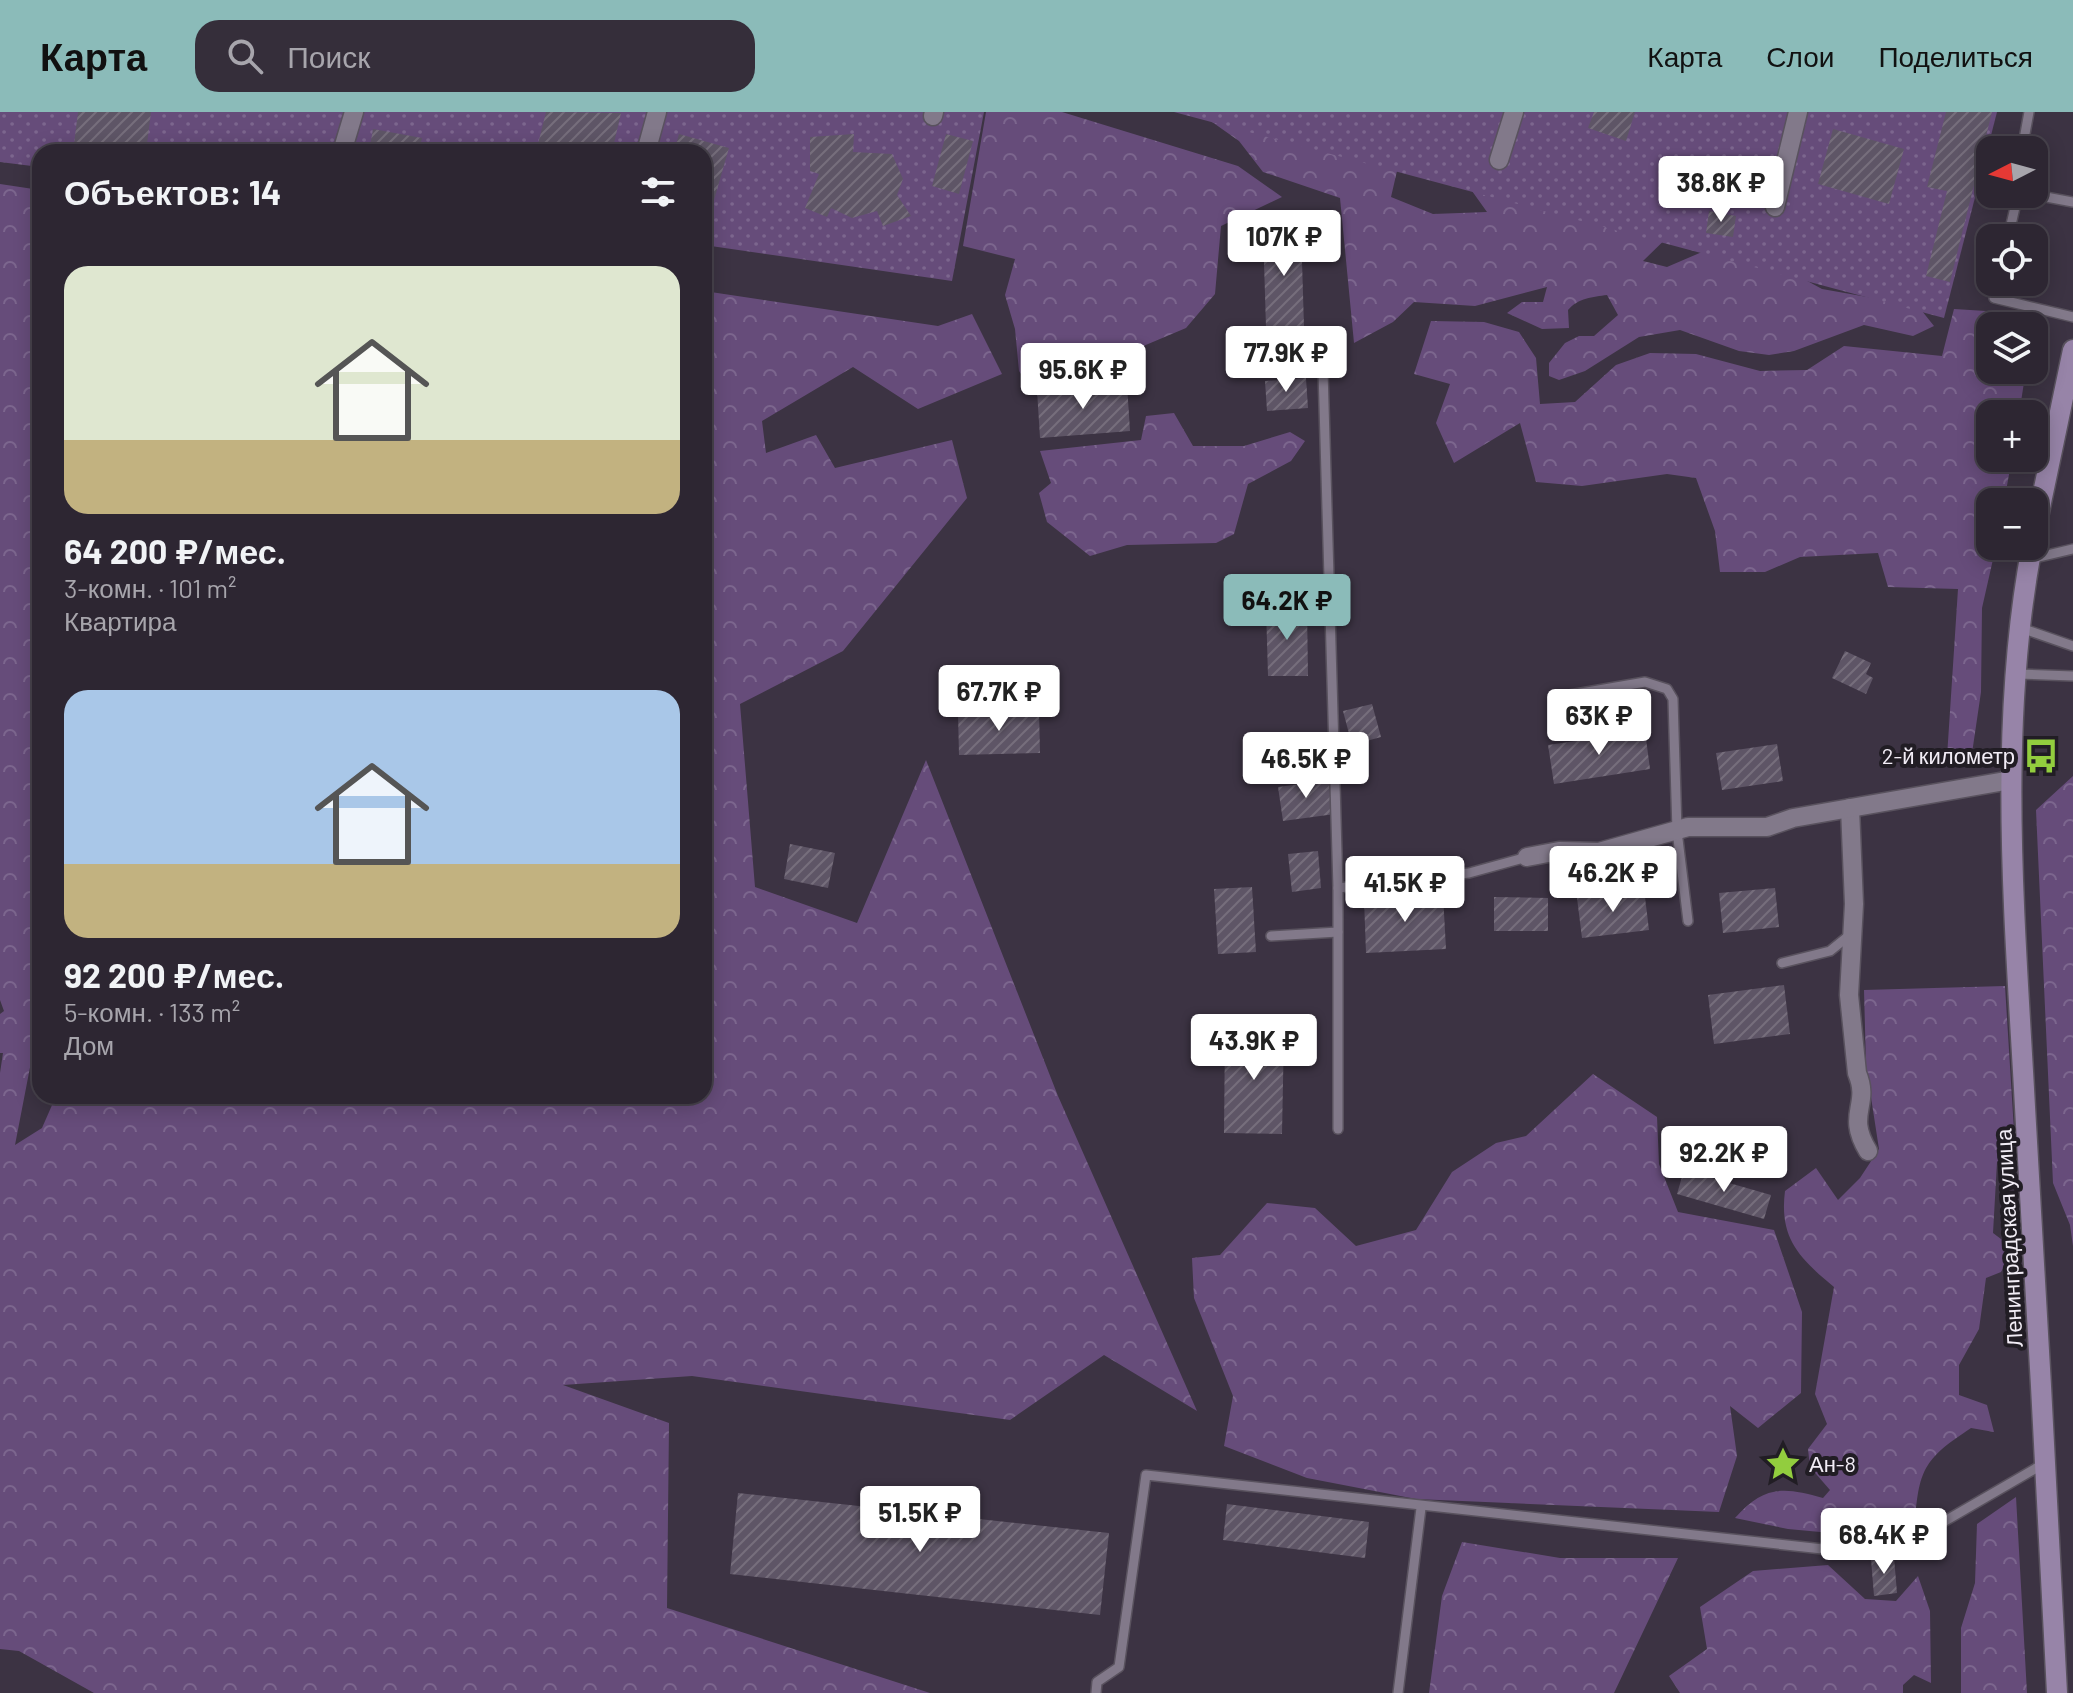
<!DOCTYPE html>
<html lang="ru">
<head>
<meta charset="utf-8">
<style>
  :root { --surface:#2d2632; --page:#352e3a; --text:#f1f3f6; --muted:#a7a5ac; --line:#48434d; --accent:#8bbbb9 }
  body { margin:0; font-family:Barlow,sans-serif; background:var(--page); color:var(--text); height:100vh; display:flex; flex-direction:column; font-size:30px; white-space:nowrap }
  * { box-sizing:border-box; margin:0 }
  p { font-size:26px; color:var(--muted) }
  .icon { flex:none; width:44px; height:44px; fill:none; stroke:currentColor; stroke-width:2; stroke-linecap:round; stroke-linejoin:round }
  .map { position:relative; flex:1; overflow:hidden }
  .side { position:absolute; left:32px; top:32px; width:680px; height:960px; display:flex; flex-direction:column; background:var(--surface); border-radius:24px; box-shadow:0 4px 20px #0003,0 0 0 2px var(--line) }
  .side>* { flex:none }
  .needle { width:52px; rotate:264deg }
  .buttons { position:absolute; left:1976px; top:24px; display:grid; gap:16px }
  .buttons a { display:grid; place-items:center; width:72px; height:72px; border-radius:16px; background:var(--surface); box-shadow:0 4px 20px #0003,0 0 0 2px var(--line); font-size:40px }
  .price { position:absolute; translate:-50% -68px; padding:0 18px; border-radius:8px; background:#fff; color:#222; font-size:26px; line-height:52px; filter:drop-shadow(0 2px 4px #0008) }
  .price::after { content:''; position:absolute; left:50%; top:48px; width:24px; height:18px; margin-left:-12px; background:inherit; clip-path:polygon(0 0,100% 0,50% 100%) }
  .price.on { background:var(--accent); color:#111 }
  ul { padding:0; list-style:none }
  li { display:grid; align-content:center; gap:16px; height:424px; padding:0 32px }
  li span { display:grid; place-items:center; height:248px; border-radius:24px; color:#555 }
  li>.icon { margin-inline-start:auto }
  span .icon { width:144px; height:144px; fill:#fffc; stroke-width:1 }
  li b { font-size:34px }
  h2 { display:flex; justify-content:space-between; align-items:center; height:96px; padding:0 32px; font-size:34px }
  header { display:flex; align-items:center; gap:48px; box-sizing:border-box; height:112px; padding:0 40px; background:var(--accent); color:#111 }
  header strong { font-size:38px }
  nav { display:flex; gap:44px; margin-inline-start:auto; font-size:28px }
  .search { width:560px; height:72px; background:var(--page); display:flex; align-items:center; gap:20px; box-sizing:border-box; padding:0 28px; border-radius:24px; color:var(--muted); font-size:30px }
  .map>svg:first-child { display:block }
  .forest { fill:url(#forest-crowns) }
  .garden { fill:url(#garden-dots) }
  .building { fill:url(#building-hatch) }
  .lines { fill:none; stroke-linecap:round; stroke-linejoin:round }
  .lane-casing { stroke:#59525e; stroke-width:12 }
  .street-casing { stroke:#59525e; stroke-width:21 }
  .secondary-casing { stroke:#59525e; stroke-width:23 }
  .lane { stroke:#82798a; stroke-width:9 }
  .street { stroke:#82798a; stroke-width:18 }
  .secondary { stroke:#9784a8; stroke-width:20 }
  .labels { text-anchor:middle; stroke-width:8; stroke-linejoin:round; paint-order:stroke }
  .poi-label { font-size:22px; fill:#f2edf6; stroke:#211d24; text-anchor:end }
  .street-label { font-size:22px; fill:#f2edf6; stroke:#211d24 }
</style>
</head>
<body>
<header>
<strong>Карта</strong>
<div class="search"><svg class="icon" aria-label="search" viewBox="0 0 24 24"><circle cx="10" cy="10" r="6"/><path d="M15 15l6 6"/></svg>Поиск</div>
<nav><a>Карта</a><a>Слои</a><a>Поделиться</a></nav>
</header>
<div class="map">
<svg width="2073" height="1581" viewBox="0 0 2073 1581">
  <defs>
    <pattern id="forest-crowns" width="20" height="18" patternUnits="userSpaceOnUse" patternTransform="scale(2)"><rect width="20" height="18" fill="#664c7a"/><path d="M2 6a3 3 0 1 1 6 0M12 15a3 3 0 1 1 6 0" fill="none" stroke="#7c668e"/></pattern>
    <pattern id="garden-dots" width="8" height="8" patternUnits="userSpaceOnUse" patternTransform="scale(2)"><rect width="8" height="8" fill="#664c7a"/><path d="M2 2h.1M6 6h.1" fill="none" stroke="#7c668e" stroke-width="1.8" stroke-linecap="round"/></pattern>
    <pattern id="building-hatch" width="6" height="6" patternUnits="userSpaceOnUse" patternTransform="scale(2)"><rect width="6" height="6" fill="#5e5566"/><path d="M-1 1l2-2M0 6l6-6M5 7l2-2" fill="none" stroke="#766e7c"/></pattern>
  </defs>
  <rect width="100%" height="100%" fill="#3c3343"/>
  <g class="forest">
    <polygon points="986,0 1062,0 1238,54 1282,85 1221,114 1215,182 1186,216 1141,235 1116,259 1027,271 1019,259 1015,217 1005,183 1015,147 963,134"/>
    <path d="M1198 0 1400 46 1391 85 1433 102 1487 100 1467 72 1682 111 1643 149 1667 155 1709 137 1756 141 1822 177 1918 194 1934 214 1913 224 1864 213 1794 239 1769 243 1739 239 1680 218 1639 225 1585 259 1559 268 1549 264V251L1565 231 1579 224H1594L1618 203 1607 183C1593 185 1578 186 1568 198L1569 216 1542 217 1507 201 1522 190H1543L1547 175 1475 194 1414 190 1393 210 1354 231 1340 86 1263 60 1239 29Z"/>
    <polygon points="0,72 40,78 40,933 32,945 15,1033 42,1016 56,984 704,984 704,179 938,214 972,202 1002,262 918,297 853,255 762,309 766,341 816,323 835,356 952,328 967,386 843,539 740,592 755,775 857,811 926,648 1058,984 1197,1299 1104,1243 1010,1308 692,1264 563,1273 669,1311 667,1496 930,1581 94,1581 19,1539 0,1537 0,961 3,941 0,941 0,902 4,899 0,888"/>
    <polygon points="1954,197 2036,202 2034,214 1990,214 1990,258 2026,258 2019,302 1990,302 1990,346 2012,346 2004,390 1990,390 1990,434 1996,434 1982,496 1981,580 1971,648 1947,645 1958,477 1888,475 1878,441 1800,445 1765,460 1720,460 1715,419 1696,366 1667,362 1582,374 1536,370 1520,311 1454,351 1436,311 1450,272 1414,262 1431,209 1484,210 1519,220 1536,246 1540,292 1575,290 1616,253 1650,241 1696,242 1760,259 1807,258 1844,234 1942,244"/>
    <polygon points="1174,301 1193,334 1244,334 1290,320 1305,329 1291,349 1248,372 1234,422 1216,431 1127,433 1090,444 1047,410 1039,381 1051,371 1040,339 1141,328 1146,304"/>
    <polygon points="2073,664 2073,1134 2070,1113 2053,1071 2036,698"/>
    <path d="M2005 874 2015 1035 1997 1050 1993 1121 2005 1130 2009 1145 2001 1160 1986 1166 1979 1217 1959 1253V1283L1987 1293 1994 1320 1971 1316C1926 1346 1919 1355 1915 1410L1899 1424 1868 1432 1842 1422 1788 1417 1735 1406C1764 1373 1784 1375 1823 1386L1830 1378 1810 1355 1808 1337 1827 1312 1815 1282 1834 1175C1799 1146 1779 1126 1785 1079L1816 1056 1838 1088 1860 1066 1879 1037 1866 953 1864 878Z"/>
    <polygon points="1593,962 1657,1005 1659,1052 1678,1100 1774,1118 1802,1200 1801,1281 1758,1316 1730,1294 1737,1344 1719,1400 1416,1387 1307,1366 1224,1334 1233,1284 1194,1186 1192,1146 1220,1143 1267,1091 1315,1096 1356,1134 1416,1118 1452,1060 1496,1031 1526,1024"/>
    <polygon points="2016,1385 2027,1581 1961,1581 1961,1516 1975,1471 1977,1412"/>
    <polygon points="1462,1430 1560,1446 1678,1446 1614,1581 1429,1581 1442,1484"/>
    <polygon points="1828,1453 1865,1487 1896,1489 1918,1464 1930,1499 1931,1571 1914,1563 1903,1573 1903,1581 1680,1581 1669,1564 1707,1537 1700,1495 1753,1459"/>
  </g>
  <g class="garden">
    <polygon points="0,0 984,0 952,169 704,133 704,40 40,40 40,55 0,50"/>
    <polygon points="1174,0 1997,0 1944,206"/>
  </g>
  <g class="building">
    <polygon points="78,0 151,0 146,40 73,40"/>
    <polygon points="546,0 621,1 612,40 536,40"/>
    <polygon points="1594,0 1635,0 1626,29 1588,16"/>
    <polygon points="1946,0 1992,0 1950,170 1926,164 1947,79 1927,75"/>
    <polygon points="373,17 422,26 419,40 369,40"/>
    <polygon points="1833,17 1904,37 1889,92 1818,72"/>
    <polygon points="679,22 729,36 708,109 704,108 704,40 674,40"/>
    <polygon points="854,22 853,40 892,42 903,67 897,83 911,104 883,114 877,99 852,106 831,96 827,105 805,96 819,62 810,59 810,25"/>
    <polygon points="946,22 973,29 959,82 932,74"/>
    <polygon points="1709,99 1736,104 1733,125 1706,121"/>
    <polygon points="1301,117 1304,214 1266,215 1263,118"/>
    <polygon points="1306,266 1308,296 1267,299 1265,269"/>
    <polygon points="1127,272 1130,319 1040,326 1037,278"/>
    <polygon points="1266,496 1307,496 1308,564 1268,564"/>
    <polygon points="1845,539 1871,551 1866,562 1873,566 1866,582 1832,566"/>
    <polygon points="1372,592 1381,625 1352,633 1343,599"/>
    <polygon points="1039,598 1040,641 959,643 958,601"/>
    <polygon points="1645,619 1650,657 1554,672 1548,633"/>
    <polygon points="1777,632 1783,669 1722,678 1716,641"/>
    <polygon points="1330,668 1335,702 1283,709 1278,675"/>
    <polygon points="790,732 835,741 828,776 784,767"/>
    <polygon points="1318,739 1321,776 1292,780 1288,742"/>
    <polygon points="1252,775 1256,840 1218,842 1214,777"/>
    <polygon points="1775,776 1779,815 1723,821 1719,781"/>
    <polygon points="1644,777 1649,818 1582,826 1577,786"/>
    <polygon points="1443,783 1446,837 1366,841 1364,787"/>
    <polygon points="1494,785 1548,786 1548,819 1494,819"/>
    <polygon points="1784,873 1790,922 1714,932 1708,883"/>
    <polygon points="1225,918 1284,919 1282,1022 1224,1021"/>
    <polygon points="1684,1058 1771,1083 1764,1107 1677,1082"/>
    <polygon points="738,1381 1109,1421 1100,1503 730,1462"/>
    <polygon points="1227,1392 1369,1410 1365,1446 1223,1428"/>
    <polygon points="1894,1445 1897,1481 1874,1484 1871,1447"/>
  </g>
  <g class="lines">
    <g class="lane-casing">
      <g id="lane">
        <polyline points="2022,38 2029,0"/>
        <polyline points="2030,82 2073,90"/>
        <polyline points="2008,126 2018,82"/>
        <polyline points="1998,170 1994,186 2073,205"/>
        <polyline points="1322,224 1338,776 1469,761 1527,745"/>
        <polyline points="2030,447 2073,437"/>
        <polyline points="2021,516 2073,534"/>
        <polyline points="2017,562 2073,564"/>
        <polyline points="1558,585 1645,570 1667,577 1673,587 1677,719 1688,809"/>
        <polyline points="1271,824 1338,820"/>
        <polyline points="1782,851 1830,839 1851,822"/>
        <polyline points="1338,1017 1338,776"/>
        <polyline points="1096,1581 1097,1570 1119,1555 1146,1363 1841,1439 1895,1438 2045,1351"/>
        <polyline points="1398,1581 1421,1396"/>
      </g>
    </g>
    <g class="street-casing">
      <g id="street">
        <polyline points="933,4 934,0"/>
        <polyline points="342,40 354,0"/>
        <polyline points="646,40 657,0"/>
        <polyline points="1499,48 1514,0"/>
        <polyline points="1775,95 1798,0"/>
        <path d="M1850 696 1854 792 1849 883 1857 961C1871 994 1845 1001 1868 1039"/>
        <polyline points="1527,745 1559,739 1599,740 1688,715 1767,715 1793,706 2011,668"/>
      </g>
    </g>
    <g class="secondary-casing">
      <g id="secondary">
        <polyline points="2034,424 2073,238"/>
        <path d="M2032 434C1997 618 2015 809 2025 995 2037 1190 2047 1386 2057 1581"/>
      </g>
    </g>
    <use href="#lane" class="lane"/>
    <use href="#street" class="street"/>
    <use href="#secondary" class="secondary"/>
  </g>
  <defs>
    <g id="bus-bare" transform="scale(2.76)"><path d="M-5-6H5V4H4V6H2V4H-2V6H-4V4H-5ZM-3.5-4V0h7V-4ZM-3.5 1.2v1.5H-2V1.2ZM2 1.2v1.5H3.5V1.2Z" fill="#92cd3e" stroke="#211d24" stroke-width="2.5" paint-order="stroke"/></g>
    <g id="sight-bare" transform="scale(2.76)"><path d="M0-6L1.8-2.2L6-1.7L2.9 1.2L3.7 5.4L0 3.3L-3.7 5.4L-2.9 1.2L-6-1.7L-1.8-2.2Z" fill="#92cd3e" stroke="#211d24" stroke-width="2.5" paint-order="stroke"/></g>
  </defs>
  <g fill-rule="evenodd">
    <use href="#bus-bare" x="2041" y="644"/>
    <use href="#sight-bare" x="1783" y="1352"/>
  </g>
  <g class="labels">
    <g class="poi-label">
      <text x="2015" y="652">2-й километр</text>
      <text x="1809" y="1360" text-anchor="start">Ан-8</text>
    </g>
    <g class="street-label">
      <text transform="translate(2009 1126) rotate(-93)" y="8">Ленинградская улица</text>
    </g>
  </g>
</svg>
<div class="buttons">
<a><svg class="needle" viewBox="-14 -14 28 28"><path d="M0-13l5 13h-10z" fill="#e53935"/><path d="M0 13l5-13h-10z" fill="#a7a5ac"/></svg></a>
<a><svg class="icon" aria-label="locate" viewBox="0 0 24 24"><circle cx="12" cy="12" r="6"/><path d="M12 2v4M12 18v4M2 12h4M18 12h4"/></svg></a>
<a><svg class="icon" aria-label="layers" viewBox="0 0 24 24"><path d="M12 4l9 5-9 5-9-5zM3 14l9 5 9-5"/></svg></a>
<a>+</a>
<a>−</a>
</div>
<b class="price" style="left:1721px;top:112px">38.8K ₽</b>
<b class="price" style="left:1284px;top:166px">107K ₽</b>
<b class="price" style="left:1286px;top:282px">77.9K ₽</b>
<b class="price" style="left:1083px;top:299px">95.6K ₽</b>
<b class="price on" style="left:1287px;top:530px">64.2K ₽</b>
<b class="price" style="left:999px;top:621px">67.7K ₽</b>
<b class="price" style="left:1599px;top:645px">63K ₽</b>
<b class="price" style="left:1306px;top:688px">46.5K ₽</b>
<b class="price" style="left:1613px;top:802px">46.2K ₽</b>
<b class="price" style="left:1405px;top:812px">41.5K ₽</b>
<b class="price" style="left:1254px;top:970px">43.9K ₽</b>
<b class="price" style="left:1724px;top:1082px">92.2K ₽</b>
<b class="price" style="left:920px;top:1442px">51.5K ₽</b>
<b class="price" style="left:1884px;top:1464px">68.4K ₽</b>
<section class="side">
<h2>Объектов: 14<svg class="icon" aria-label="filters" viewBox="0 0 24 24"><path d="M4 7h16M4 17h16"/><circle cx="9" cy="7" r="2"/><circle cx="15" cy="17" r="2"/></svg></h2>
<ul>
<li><span style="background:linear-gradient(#dfe7d0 70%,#c2b280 0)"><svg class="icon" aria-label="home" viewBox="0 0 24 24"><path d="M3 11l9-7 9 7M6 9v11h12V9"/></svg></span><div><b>64 200 ₽/мес.</b><p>3-комн. · 101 m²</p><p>Квартира</p></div></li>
<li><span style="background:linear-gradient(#a9c7e8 70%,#c2b280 0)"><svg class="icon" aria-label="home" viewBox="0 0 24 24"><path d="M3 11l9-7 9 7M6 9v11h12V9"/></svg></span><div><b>92 200 ₽/мес.</b><p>5-комн. · 133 m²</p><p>Дом</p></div></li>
</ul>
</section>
</div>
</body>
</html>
